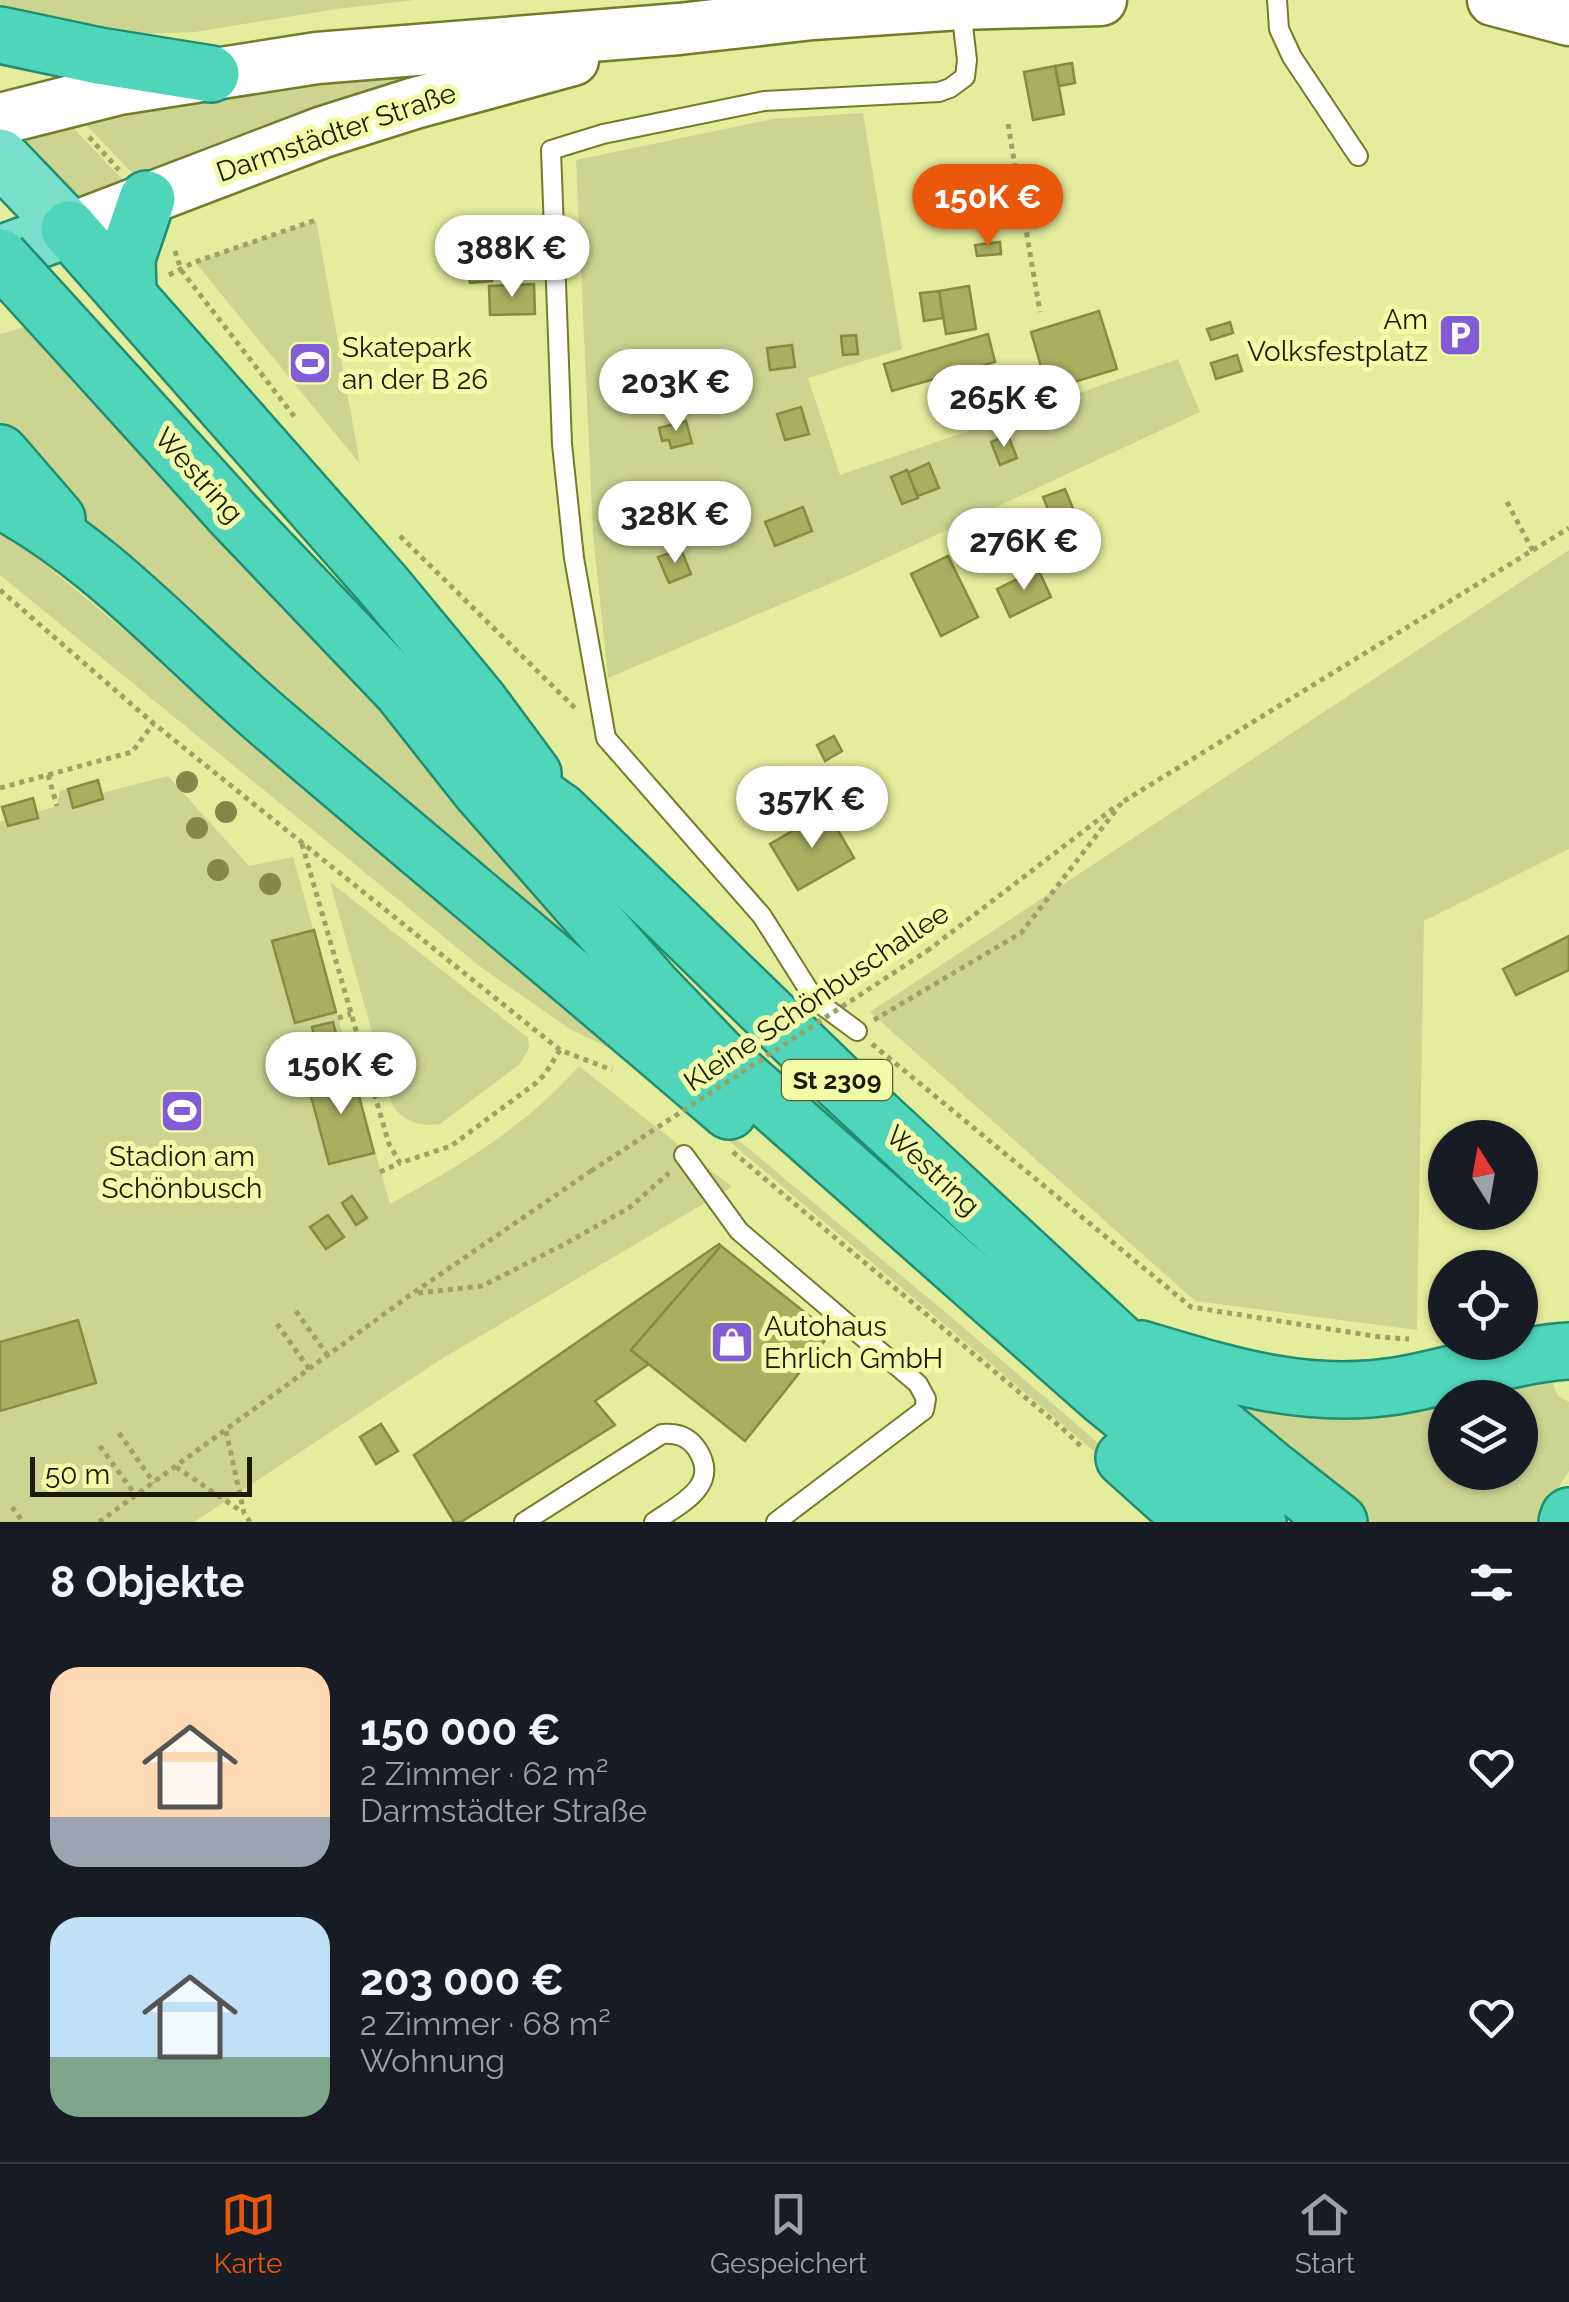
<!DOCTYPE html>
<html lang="de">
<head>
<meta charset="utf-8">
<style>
  :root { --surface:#171b24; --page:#20242c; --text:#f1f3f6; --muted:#9ea1a6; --line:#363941; --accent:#ea580c }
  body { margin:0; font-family:Raleway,sans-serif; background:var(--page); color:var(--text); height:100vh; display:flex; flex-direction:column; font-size:38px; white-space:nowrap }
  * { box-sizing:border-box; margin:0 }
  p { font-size:32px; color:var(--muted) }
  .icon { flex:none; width:55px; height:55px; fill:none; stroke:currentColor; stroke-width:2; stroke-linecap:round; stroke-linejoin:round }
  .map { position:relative; height:1522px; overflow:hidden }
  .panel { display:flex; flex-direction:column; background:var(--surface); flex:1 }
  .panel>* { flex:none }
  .needle { width:65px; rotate:349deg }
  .buttons { position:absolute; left:1428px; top:1120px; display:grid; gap:20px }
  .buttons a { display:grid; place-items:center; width:110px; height:110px; border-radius:50%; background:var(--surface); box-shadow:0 2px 8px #0004; font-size:50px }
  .scale { position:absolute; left:30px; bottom:25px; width:222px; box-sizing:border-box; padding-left:10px; border:5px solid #1a1c00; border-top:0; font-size:28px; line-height:35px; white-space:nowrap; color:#1a1c00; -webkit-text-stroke:8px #f1fba8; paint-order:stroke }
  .price { position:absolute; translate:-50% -85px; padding:0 22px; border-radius:35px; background:#fff; color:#222; font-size:32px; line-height:65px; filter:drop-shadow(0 2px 5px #0008) }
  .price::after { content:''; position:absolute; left:50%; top:60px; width:30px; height:22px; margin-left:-15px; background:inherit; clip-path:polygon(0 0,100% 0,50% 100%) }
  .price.current { background:var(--accent); color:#fff }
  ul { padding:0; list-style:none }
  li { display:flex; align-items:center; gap:30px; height:250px; padding:0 50px }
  li span { display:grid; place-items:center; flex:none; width:280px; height:200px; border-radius:30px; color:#555 }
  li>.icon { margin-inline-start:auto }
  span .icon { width:120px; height:120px; fill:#fffc; stroke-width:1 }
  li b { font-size:42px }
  h2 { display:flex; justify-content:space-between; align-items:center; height:120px; padding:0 50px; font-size:42px }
  .tabs { display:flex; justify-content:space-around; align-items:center; height:140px; border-top:2px solid var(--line); background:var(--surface); font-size:28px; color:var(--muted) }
  .tabs a { display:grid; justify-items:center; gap:5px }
  .tabs .current { color:var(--accent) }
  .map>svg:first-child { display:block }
  .green { fill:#ccd492; fill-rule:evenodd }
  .building { fill:#a8b060; stroke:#858c3c; stroke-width:2.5 }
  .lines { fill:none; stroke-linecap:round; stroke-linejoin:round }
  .service-casing { stroke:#747c2a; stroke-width:22 }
  .secondary-casing { stroke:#747c2a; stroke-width:55 }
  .primary-casing { stroke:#208e6e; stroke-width:60 }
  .trunk-casing { stroke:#208e6e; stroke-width:60 }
  .path { stroke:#9ba264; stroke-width:5; stroke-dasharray:5 5; stroke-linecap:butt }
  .service { stroke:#fff; stroke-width:18 }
  .secondary { stroke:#fff; stroke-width:50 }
  .primary { stroke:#7be0cb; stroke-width:55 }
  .trunk { stroke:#4fd6ba; stroke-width:55 }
  .trunk-bridge-casing { stroke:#208e6e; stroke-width:60; stroke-linecap:butt }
  .path-bridge { stroke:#9ba264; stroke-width:5; stroke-dasharray:5 5; stroke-linecap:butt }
  .trunk-bridge { stroke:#4fd6ba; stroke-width:55 }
  .tree { fill:#828848 }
  .labels { text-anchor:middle; stroke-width:10; stroke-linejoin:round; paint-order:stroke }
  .shield { fill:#f1fba8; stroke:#5a5f32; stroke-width:2.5 }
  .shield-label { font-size:25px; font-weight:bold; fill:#1a1c00 }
  .street-label { font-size:28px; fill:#1a1c00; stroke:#f1fba8 }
  .poi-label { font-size:28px; fill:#1a1c00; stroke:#f1fba8; text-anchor:start }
</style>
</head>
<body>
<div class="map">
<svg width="1569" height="1522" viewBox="0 0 1569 1522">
  <rect width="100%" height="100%" fill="#e4ed9c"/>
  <g class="green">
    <polygon points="0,0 415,0 337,9 195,32 106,35 0,4"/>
    <polygon points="546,42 139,180 72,110"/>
    <polygon points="863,113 902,349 808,378 840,475 1178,359 1200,412 850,575 608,678 593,534 576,160 773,119"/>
    <polygon points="60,114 126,183 82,198 71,197 8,126"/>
    <polygon points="316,220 360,464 195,262"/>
    <polygon points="28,326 496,829 628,1002 112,550 0,431 0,334"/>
    <polygon points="0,527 944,1311 1108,1451 1125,1482 1096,1453 716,1130 609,1048 570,1029 482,968 0,575"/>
    <polygon points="1569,550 1569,849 1424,921 1417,1330 1195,1301 870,1012"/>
    <path d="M168 776 249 866 293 857 390 1204C461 1165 525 1127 579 1066L732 1187 440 1360 194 1522H0V822L6 820 2 807 33 798 37 812 57 806 60 791 98 780 102 793Z"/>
    <path d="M330 882 528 1038 529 1048 520 1064 440 1124C419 1126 404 1123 392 1104Z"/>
    <path d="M1551 1366 1553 1384 1558 1396 1569 1402V1471L1553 1496 1543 1522H1364L1188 1377ZM1445 1398H1520V1472H1445Z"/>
  </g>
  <g class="building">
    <polygon points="1072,63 1075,83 1059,86 1055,66"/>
    <polygon points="1055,66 1064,114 1033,120 1024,72"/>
    <polygon points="495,229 498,264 490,265 492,281 470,283 465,232"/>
    <polygon points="1000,242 1001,254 977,256 975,245"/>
    <polygon points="534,284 535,314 490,315 489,286"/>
    <polygon points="969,286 976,329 946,334 939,291"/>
    <polygon points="939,291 943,318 924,321 920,293"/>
    <polygon points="1099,311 1117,369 1048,390 1031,332"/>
    <polygon points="1230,322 1233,333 1211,340 1207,329"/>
    <polygon points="988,334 995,362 892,391 884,364"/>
    <polygon points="856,335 858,354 843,355 841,336"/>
    <polygon points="792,345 795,367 770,370 767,348"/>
    <polygon points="1237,355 1242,371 1216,379 1211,363"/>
    <polygon points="801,407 809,434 785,440 777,414"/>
    <polygon points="686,421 692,443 671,448 669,440 662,441 659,428"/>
    <polygon points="1008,435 1017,458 1000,465 991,442"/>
    <polygon points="929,463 939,488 918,496 907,473"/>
    <polygon points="907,470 918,498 902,504 891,477"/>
    <polygon points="1065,489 1074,511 1052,519 1043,497"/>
    <polygon points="803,507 812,531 775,546 765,522"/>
    <polygon points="681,549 691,574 669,583 658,557"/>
    <polygon points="948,556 978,617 941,636 911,574"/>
    <polygon points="1038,569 1051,597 1010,617 997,589"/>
    <polygon points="834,736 842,751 825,761 817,745"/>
    <polygon points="98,780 103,799 73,808 68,789"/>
    <polygon points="33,798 38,818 8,826 2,807"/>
    <polygon points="827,811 854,858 798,890 770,844"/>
    <polygon points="314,930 336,1012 295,1023 272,941"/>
    <polygon points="1569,936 1569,970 1516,995 1503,969"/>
    <polygon points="333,1022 340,1049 319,1054 312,1027"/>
    <polygon points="352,1069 374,1153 329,1164 307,1081"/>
    <polygon points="352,1196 367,1218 356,1225 342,1203"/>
    <polygon points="328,1215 344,1237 326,1249 310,1227"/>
    <polygon points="719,1244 721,1246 631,1350 649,1364 595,1401 615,1425 461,1522 454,1522 414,1455"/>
    <polygon points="721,1246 831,1333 745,1441 631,1350"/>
    <polygon points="78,1320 96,1383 0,1411 0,1342"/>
    <polygon points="381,1424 398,1451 376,1464 360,1437"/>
  </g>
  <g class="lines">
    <g class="service-casing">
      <g id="service">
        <polyline points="1277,0 1279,29 1292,57 1358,156"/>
        <polyline points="857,1031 815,1000 762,916 606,738 574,558 562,444 551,150 603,134 764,101 939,92 950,88 965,77 967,60 961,9"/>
        <polyline points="684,1155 739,1231 918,1384 926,1399 924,1410 776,1522"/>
        <path d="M524 1522 662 1434C677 1433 688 1436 697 1449 721 1486 680 1504 654 1522"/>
      </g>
    </g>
    <g class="secondary-casing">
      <g id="secondary">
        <polyline points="1493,0 1569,20"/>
        <polyline points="0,119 119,89 317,58 679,29 813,14 960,4 1101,0"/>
        <polyline points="69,229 323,132 415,103 573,60"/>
      </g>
    </g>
    <g class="primary-casing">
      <polyline id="primary" points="0,157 69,229 0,254"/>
    </g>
    <g class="trunk-casing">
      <g id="trunk">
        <polyline points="0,35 99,56 211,74"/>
        <polyline points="69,229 384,586 479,701 533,774"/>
        <polyline points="128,293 127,258 147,199"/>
        <polyline points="120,389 235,516 401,690 480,790 653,987 724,1061 1104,1397 1258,1522"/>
        <polyline points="0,453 57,519"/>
        <path d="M0 500C103 555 182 647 270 722 422 852 577 980 729 1111"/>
        <polyline points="477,752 561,812 836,1079 1119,1342 1269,1467 1339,1522"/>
        <path d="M1141 1349C1228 1375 1304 1400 1396 1386 1453 1377 1513 1354 1569 1351"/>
        <polyline points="1124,1458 1195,1522"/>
        <polyline points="1567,1522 1569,1516"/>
      </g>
    </g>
    <g class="path">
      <polyline points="1008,124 1040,312"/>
      <polyline points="89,137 119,170"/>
      <polyline points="175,251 181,270 297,420"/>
      <polyline points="169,275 195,262 316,220"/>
      <polyline points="1507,502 1533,551"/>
      <polyline points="400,536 578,711"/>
      <polyline points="0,590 153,723 560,1050 612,1070"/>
      <polyline points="48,775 57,806"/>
      <polyline points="0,788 132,752 153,724"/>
      <polyline points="1124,801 1569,528"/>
      <polyline points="302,844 389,1144 400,1163 451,1146 536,1083 545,1074 560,1050"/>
      <polyline points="927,951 1115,807"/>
      <polyline points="338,1018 351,1014"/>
      <polyline points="874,1020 1021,933 1123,801"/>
      <polyline points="872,1044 1191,1307 1380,1337 1409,1339"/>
      <polyline points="350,1061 364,1058"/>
      <polyline points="733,1152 1063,1429 1083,1448"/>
      <polyline points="380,1172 400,1163"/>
      <polyline points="418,1293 482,1286 561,1246 629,1208 669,1173"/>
      <polyline points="296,1311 328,1356"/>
      <polyline points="277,1324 310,1370"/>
      <polyline points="226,1431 244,1513 250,1522"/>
      <polyline points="119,1433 154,1483"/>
      <polyline points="100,1446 136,1496"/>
      <polyline points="176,1467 241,1511"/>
      <polyline points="12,1507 23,1522"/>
      <polyline points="99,1522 413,1293 591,1171"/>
    </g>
    <use href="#service" class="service"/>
    <use href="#secondary" class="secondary"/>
    <use href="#primary" class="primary"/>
    <use href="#trunk" class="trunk"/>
    <g class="trunk-bridge-casing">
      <polyline id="trunk-bridge" points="0,257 120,389"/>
    </g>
    <polyline class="path-bridge" points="591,1171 927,951"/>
    <use href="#trunk-bridge" class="trunk-bridge"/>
  </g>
  <g class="tree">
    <circle cx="187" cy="782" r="11"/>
    <circle cx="226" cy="812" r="11"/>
    <circle cx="197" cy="828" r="11"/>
    <circle cx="218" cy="870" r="11"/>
    <circle cx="270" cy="884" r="11"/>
  </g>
  <defs>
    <g id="parking-square" transform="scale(2.25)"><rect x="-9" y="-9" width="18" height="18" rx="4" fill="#815cd6" stroke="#f1fba8"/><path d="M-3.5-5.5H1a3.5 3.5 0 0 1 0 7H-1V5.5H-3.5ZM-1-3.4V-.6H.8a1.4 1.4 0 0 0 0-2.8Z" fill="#fff"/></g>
    <g id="stadium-square" transform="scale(2.25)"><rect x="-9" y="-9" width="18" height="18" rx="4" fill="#815cd6" stroke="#f1fba8"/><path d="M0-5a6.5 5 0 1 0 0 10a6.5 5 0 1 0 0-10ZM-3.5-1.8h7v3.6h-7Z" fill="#fff"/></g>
    <g id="shop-square" transform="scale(2.25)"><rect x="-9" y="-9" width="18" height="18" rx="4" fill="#815cd6" stroke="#f1fba8"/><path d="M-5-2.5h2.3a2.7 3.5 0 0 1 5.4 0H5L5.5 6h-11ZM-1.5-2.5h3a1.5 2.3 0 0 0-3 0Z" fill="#fff"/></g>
  </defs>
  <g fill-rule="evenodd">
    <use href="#parking-square" x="1460" y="335"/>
    <use href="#stadium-square" x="310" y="363"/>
    <use href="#stadium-square" x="182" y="1111"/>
    <use href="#shop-square" x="732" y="1342"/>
  </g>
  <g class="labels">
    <rect class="shield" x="782" y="1060" width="110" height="40" rx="8"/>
    <g class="shield-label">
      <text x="837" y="1089">St 2309</text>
    </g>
    <g class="street-label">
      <text transform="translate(336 132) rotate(-19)" y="10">Darmstädter Straße</text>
      <text transform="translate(199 475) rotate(48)" y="10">Westring</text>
      <text transform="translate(816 997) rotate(-34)" y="10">Kleine Schönbuschallee</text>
      <text transform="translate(933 1170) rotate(43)" y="10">Westring</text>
    </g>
    <g class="poi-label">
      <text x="1428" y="329" text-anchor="end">Am<tspan x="1428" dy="32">Volksfestplatz</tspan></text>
      <text x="342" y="357">Skatepark<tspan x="342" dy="32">an der B 26</tspan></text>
      <text x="182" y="1166" text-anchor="middle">Stadion am<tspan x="182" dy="32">Schönbusch</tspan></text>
      <text x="764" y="1336">Autohaus<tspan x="764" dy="32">Ehrlich GmbH</tspan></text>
    </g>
  </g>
</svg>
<div class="buttons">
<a><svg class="needle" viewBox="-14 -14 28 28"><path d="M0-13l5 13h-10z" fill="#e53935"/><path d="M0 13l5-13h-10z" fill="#9ea1a6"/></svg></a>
<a><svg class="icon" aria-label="locate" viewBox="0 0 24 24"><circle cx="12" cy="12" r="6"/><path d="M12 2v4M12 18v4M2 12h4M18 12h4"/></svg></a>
<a><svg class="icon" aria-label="layers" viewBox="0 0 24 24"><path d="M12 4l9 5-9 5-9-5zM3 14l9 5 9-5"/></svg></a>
</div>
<div class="scale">50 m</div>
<b class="price current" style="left:988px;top:249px">150K €</b>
<b class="price" style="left:512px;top:300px">388K €</b>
<b class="price" style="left:676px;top:434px">203K €</b>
<b class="price" style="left:1004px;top:450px">265K €</b>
<b class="price" style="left:675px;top:566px">328K €</b>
<b class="price" style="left:1024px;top:593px">276K €</b>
<b class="price" style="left:812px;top:851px">357K €</b>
<b class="price" style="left:341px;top:1117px">150K €</b>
</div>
<section class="panel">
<h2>8 Objekte<svg class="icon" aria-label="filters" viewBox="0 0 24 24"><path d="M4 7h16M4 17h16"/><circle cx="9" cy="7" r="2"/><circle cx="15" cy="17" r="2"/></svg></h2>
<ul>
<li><span style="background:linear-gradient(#ffd9b3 75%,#9aa5b1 0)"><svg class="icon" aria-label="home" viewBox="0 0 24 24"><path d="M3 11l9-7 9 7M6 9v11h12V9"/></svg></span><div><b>150 000 €</b><p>2 Zimmer · 62 m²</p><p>Darmstädter Straße</p></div><svg class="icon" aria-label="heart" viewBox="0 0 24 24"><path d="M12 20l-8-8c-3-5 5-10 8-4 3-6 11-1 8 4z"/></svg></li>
<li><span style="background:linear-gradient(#bfe0f5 70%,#7fa58c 0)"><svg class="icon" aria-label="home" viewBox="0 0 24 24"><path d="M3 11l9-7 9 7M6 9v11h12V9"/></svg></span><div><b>203 000 €</b><p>2 Zimmer · 68 m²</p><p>Wohnung</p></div><svg class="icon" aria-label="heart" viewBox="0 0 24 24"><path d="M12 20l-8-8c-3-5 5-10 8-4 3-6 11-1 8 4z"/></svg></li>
</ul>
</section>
<nav class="tabs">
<a class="current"><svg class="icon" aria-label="map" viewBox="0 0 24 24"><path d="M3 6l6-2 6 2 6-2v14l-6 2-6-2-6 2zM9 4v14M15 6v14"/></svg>Karte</a>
<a><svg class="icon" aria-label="saved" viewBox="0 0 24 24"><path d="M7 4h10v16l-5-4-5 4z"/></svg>Gespeichert</a>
<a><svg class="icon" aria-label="home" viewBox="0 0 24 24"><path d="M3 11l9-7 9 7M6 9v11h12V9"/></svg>Start</a>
</nav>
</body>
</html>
